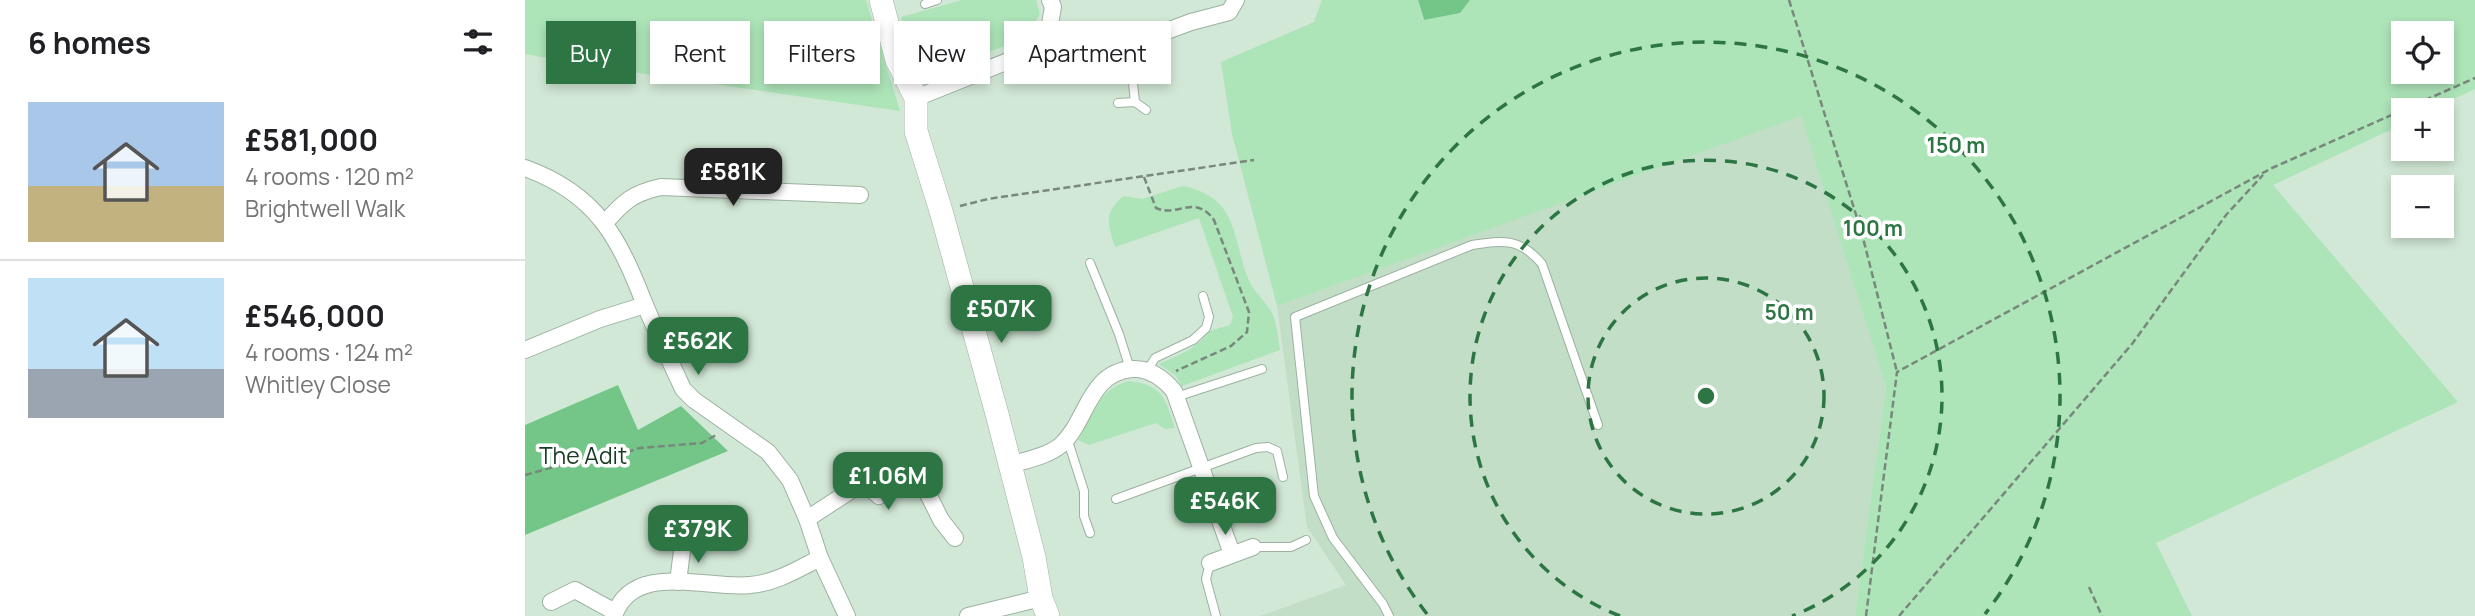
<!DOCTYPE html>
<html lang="en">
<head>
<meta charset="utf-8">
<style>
  :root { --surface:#fff; --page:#f2f2f2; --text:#202124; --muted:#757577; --line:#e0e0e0; --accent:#2d7644 }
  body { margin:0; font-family:Manrope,sans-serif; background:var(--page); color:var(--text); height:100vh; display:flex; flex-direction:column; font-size:26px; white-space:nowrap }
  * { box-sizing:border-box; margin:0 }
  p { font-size:23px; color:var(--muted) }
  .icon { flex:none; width:38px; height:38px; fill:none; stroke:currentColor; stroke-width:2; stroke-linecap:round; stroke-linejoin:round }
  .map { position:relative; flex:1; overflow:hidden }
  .sheet { display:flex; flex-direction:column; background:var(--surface); width:525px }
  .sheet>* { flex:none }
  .guide { position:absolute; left:21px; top:21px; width:665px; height:63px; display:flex; gap:14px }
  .controls { position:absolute; left:1866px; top:21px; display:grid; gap:14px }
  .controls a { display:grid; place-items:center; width:63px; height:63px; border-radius:0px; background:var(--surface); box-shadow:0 4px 10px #0003; font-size:35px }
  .price { position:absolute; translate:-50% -60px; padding:0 16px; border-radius:14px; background:var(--accent); color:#fff; font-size:23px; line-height:46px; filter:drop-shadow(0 2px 4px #0008) }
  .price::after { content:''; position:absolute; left:50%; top:42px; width:21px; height:16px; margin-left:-10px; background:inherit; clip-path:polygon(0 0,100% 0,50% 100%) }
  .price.on { background:#222; color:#fff }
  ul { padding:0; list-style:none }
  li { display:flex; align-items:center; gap:21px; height:175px; padding:0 28px }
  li+li { border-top:2px solid var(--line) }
  li span { display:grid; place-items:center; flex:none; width:196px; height:140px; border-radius:0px; color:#555 }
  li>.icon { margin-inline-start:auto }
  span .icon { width:84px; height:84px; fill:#fffc; stroke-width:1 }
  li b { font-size:30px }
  h2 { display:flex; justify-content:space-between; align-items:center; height:84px; padding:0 28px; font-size:30px }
  .chip { padding:0 24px; border-radius:0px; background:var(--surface); box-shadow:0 4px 10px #0003; font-size:24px; line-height:63px }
  .chip.on { background:var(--accent); color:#fff }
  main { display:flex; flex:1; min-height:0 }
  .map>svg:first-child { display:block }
  .built { fill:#c2dec7 }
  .green { fill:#ade4b8; fill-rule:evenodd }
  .forest { fill:#73c688 }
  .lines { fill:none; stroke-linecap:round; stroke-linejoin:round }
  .lane-casing { stroke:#9cb1a0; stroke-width:10 }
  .street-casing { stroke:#9cb1a0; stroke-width:18 }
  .secondary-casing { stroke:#9cb1a0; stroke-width:24 }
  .path { stroke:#79887c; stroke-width:2.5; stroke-dasharray:7 3.5; stroke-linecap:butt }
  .lane { stroke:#fff; stroke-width:8 }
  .street { stroke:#fff; stroke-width:16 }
  .secondary { stroke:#fff; stroke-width:23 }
  .ring { fill:none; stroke:#2d7644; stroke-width:3.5; stroke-dasharray:12 9 }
  .labels { text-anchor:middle; stroke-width:7; stroke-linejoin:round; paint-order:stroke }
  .park-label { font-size:23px; fill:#183b22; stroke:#fff }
  .centre { fill:#2d7644; stroke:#fff; stroke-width:3.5 }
  .ring-label { font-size:21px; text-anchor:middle; font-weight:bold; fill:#2d7644; stroke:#fff; stroke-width:7; stroke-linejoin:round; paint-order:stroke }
</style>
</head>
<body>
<main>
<section class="sheet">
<h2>6 homes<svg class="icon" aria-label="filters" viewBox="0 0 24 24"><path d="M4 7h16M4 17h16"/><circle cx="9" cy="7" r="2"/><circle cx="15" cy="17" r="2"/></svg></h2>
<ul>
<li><span style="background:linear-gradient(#a9c7e8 60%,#c2b280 0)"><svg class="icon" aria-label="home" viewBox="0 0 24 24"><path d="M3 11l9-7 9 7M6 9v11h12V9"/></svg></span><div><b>£581,000</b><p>4 rooms · 120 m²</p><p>Brightwell Walk</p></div></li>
<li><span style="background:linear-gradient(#bfe0f5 65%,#9aa5b1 0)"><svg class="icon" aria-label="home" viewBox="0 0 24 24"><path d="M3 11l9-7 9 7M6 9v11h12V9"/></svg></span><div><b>£546,000</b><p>4 rooms · 124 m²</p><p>Whitley Close</p></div></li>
</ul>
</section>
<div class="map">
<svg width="1950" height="616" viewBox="0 0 1950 616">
  <rect width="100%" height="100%" fill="#d2e8d6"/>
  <polygon class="built" points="1276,115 1361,387 1330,616 735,616 821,585 782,527 752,306"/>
  <g class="green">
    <polygon points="0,0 341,0 375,111 78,68 0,54"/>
    <polygon points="437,0 511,0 515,14 500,38 411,72 388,60 376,17"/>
    <path d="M797 0H893L898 20 935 13 945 0H1950V89L1906 110H1878V124L1748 185 1933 402 1631 543 1667 616H1330L1361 387 1276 116 752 306 707 134 696 62 789 22ZM1878 33H1916V72H1878Z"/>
    <path d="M658 186C712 197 707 234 722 276 727 291 740 300 747 313 752 322 753 339 755 350L657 386 651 376 634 364C653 355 672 349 684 331L705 325 708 317 674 218 590 247C583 224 578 214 598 196L617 199Z"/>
    <path d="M604 381C638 385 640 398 650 428L640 429 631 423 564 445 553 440C569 414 572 390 604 381Z"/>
  </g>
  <g class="forest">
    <polygon points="893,0 945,0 935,13 899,20"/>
    <polygon points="93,385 113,430 156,406 203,451 0,535 0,425"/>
  </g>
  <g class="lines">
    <g class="lane-casing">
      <g id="lane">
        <polyline points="400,4 412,0"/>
        <polyline points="604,45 610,102"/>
        <polyline points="593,103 610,102 621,110"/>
        <polyline points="565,263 594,334 605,369"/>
        <polyline points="622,371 630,358 668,340 681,328 684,317 678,296"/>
        <polyline points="651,397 737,369"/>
        <polyline points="542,438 559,491 559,516 565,533"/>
        <polyline points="591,499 731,448 743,447 752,451 758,477"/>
        <polyline points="728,547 766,547 781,540"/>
        <polyline points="685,563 681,579 691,616"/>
        <path d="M864 616 858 604 808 538 789 496 770 317 947 245C979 240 995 238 1017 264L1073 425"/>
      </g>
    </g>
    <g class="street-casing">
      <g id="street">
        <polyline points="523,35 528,7 525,0"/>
        <polyline points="391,98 498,55 523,35 561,51 604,45 666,22 704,12 711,0"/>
        <path d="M0 168C72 194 94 238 120 305 132 333 145 361 158 389L169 400 243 452 265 480 282 519 295 558 322 616"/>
        <path d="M80 223C98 202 108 193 136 187L335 195"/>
        <polyline points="0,350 75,319 120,305"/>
        <path d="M485 465C501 460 523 456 536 445 563 420 563 373 607 369 625 368 639 379 649 391L707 554"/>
        <polyline points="282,519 328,489 344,487 354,496 394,476 416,520 430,538"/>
        <polyline points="685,563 728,547"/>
        <polyline points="153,582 158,543"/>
        <polyline points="26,602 50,590 90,612"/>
        <path d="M89 616C108 560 183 590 225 585 251 583 273 569 295 558"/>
        <polyline points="443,616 516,598"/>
      </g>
    </g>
    <g class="secondary-casing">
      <polyline id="secondary" points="356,0 372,60 391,98 391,131 416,211 472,414 509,557 516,598 523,616"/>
    </g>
    <g class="path">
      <polyline points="1264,0 1337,234 1372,372"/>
      <path d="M619 177 631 208C653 218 669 193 689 220L724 312 722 332 706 346 651 371"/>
      <polyline points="435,206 463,199 729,160"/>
      <polyline points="0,475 68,456 92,455 115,448 177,443 191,435"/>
      <polyline points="1564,587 1577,616"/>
      <polyline points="1341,616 1372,372 1747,168 1950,78"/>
      <polyline points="1374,616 1607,344 1701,215 1738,175"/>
    </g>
    <use href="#lane" class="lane"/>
    <use href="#street" class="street"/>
    <use href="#secondary" class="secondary"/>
  </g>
  <g class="ring">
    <circle cx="1181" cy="396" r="118"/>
    <path d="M1095 616A236 236 0 1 1 1267 616"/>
    <path d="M902 614A354 354 0 1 1 1460 614"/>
  </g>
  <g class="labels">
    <g class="park-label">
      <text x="58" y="464">The Adit</text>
    </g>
  </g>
  <circle cx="1181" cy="396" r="10" class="centre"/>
  <g class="ring-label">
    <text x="1431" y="153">150 m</text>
    <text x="1348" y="236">100 m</text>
    <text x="1264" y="320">50 m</text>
  </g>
</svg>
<div class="controls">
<a><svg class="icon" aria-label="locate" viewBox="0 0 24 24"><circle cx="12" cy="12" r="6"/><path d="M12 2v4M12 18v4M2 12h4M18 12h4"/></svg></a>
<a>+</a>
<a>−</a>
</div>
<b class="price on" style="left:208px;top:208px">£581K</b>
<b class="price" style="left:476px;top:345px">£507K</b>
<b class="price" style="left:173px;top:377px">£562K</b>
<b class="price" style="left:363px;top:512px">£1.06M</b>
<b class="price" style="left:700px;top:537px">£546K</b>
<b class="price" style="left:173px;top:565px">£379K</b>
<div class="guide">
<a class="chip on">Buy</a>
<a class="chip">Rent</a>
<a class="chip">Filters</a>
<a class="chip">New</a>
<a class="chip">Apartment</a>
</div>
</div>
</main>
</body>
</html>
